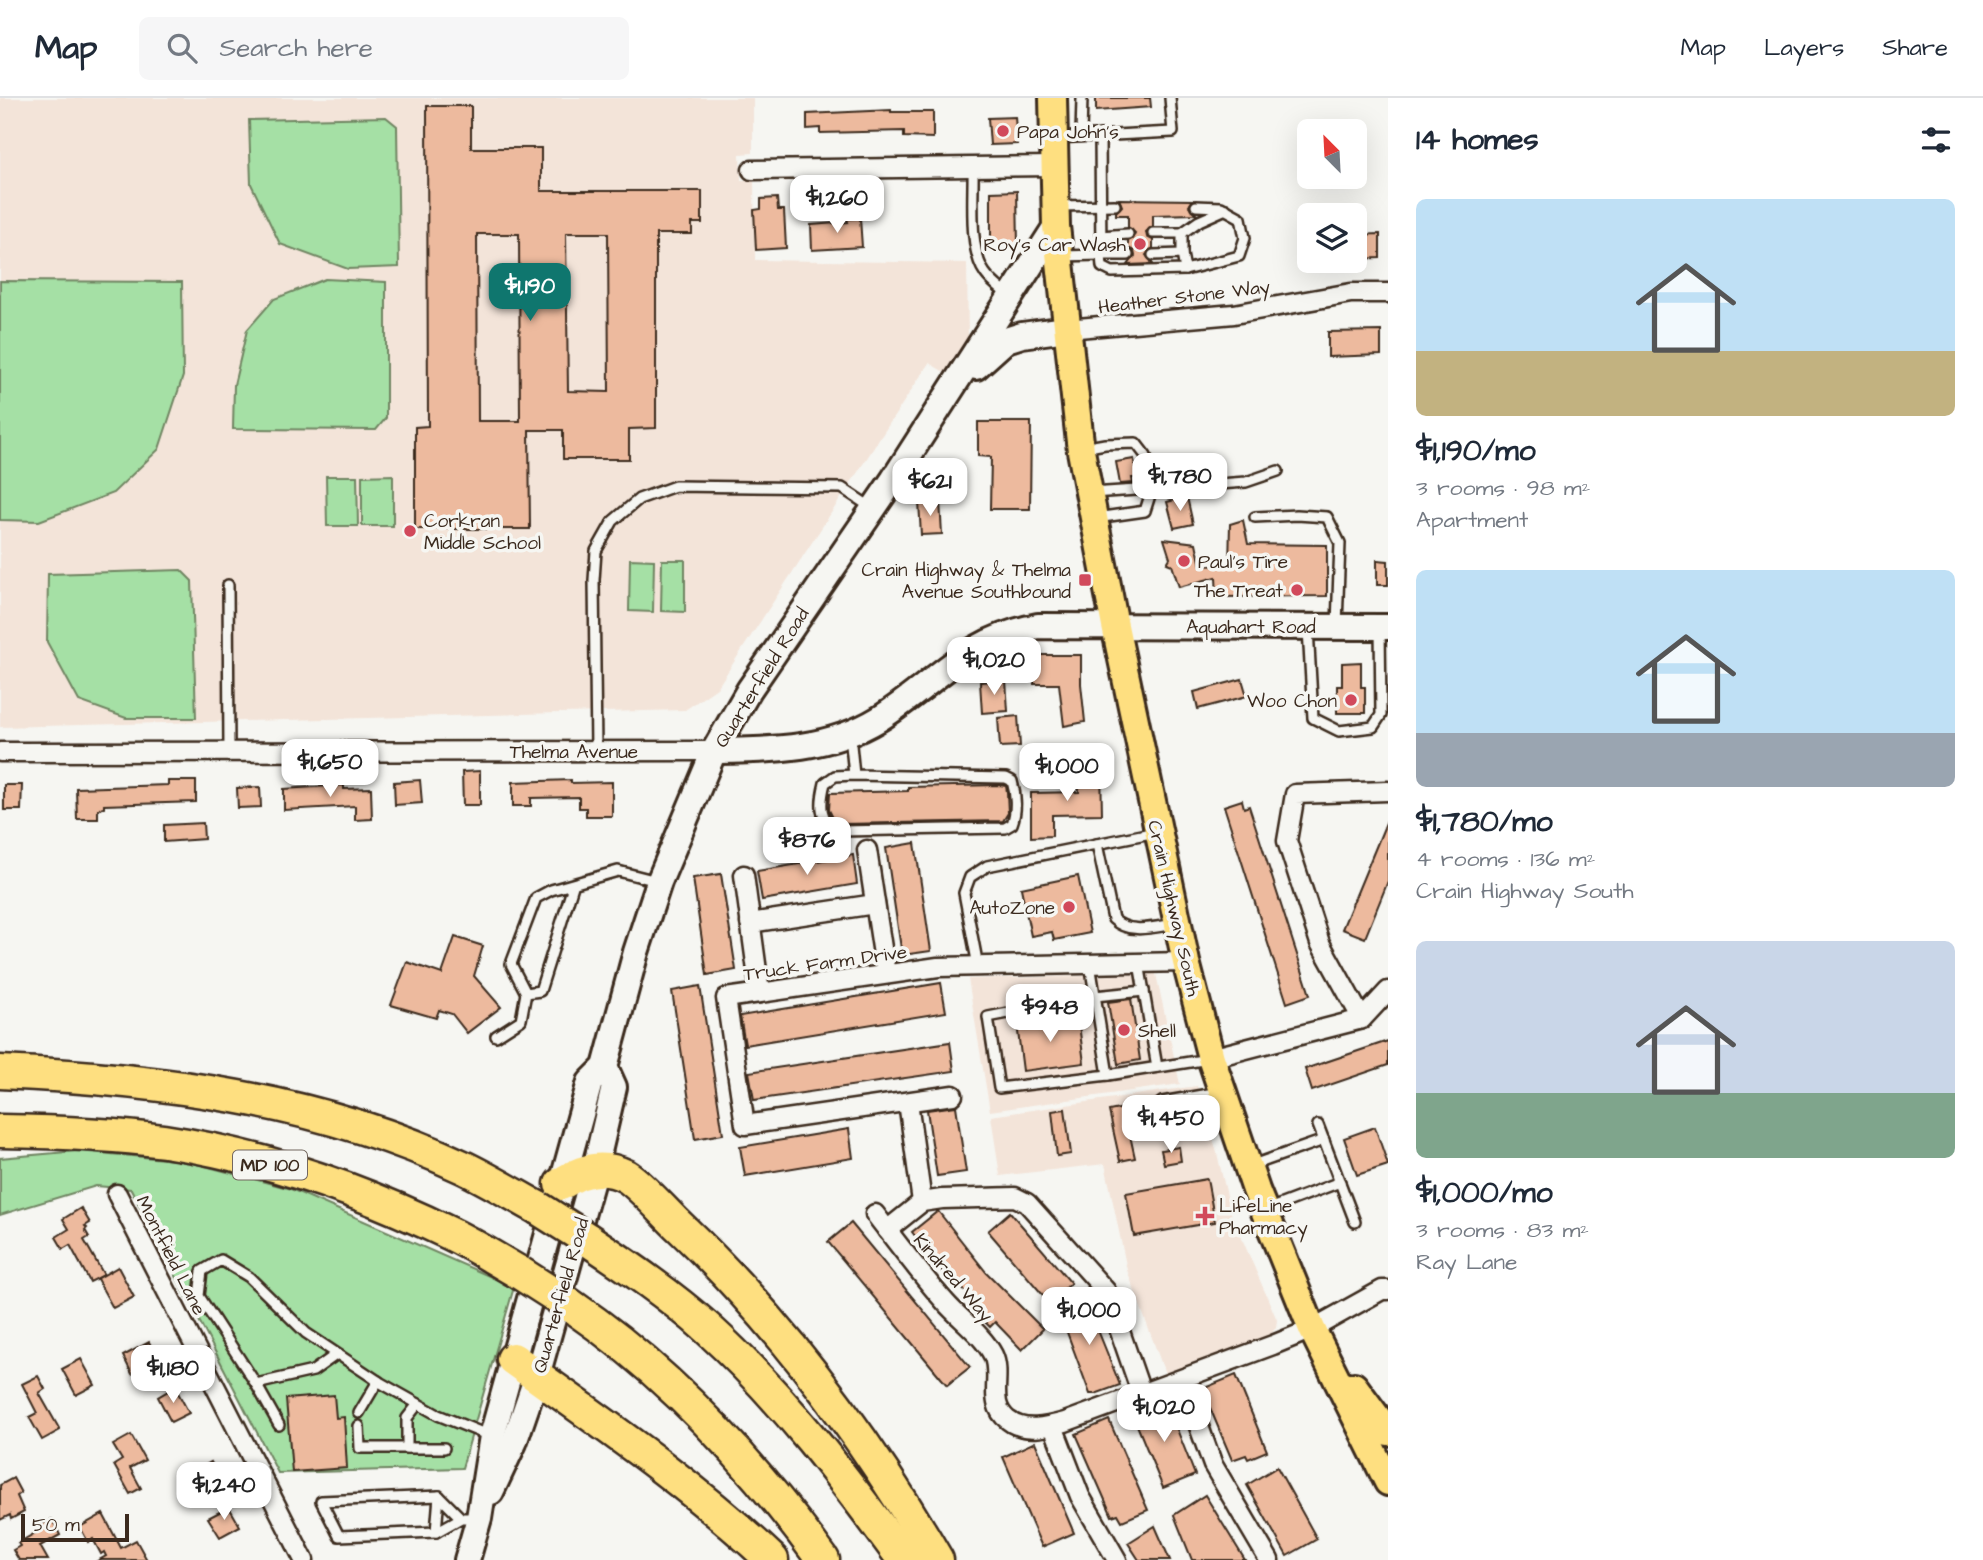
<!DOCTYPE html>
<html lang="en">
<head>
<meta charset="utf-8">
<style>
  :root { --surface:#fff; --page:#f6f6f7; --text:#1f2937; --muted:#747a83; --line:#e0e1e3; --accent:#0f766e }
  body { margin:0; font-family:"Architects Daughter",sans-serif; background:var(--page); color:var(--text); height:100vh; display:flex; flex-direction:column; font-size:26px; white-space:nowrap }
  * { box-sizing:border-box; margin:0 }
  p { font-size:23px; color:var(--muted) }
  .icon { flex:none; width:38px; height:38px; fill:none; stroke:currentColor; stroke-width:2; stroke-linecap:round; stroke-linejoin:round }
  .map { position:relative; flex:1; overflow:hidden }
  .sheet { display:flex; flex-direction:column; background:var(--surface); width:595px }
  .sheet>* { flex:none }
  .needle { width:46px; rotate:336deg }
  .buttons { position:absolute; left:1297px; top:21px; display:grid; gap:14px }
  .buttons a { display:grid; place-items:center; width:70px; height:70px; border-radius:10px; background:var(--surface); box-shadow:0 7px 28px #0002; font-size:35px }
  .scale { position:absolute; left:21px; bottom:18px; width:108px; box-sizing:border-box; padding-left:7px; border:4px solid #3b2a1e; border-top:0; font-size:19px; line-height:24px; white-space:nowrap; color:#3b2a1e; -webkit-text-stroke:5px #f6f6f2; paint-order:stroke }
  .price { position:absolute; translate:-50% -60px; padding:0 16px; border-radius:14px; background:#fff; color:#222; font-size:23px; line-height:46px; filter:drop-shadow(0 2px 4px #0008) }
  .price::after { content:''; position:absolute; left:50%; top:42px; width:21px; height:16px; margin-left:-10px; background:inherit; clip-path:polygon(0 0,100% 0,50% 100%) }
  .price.selected { background:var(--accent); color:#fff }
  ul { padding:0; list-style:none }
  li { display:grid; align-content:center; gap:14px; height:371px; padding:0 28px }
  li span { display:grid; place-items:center; height:217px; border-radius:10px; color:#555 }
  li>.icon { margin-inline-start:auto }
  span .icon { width:126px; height:126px; fill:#fffc; stroke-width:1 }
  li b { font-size:30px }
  h2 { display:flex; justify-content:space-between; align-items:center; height:84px; padding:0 28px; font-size:30px }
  header { display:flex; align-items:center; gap:42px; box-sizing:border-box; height:98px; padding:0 35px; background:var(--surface); border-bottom:2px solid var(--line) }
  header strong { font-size:33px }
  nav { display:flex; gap:38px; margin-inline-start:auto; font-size:24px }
  .search { width:490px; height:63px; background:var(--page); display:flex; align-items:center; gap:18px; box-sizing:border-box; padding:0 24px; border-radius:10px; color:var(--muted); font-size:26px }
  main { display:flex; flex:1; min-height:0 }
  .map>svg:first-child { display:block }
  .built { fill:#f3e4d9 }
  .green { fill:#a5e0a5; stroke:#708562; stroke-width:2 }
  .building { fill:#edba9e; stroke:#3b2a1e; stroke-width:2; fill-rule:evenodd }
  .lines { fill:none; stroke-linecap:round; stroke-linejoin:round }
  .lane-casing { stroke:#3b2a1e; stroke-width:14 }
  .street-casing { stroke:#3b2a1e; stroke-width:23 }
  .secondary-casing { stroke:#3b2a1e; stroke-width:30 }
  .primary-casing { stroke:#3b2a1e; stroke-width:32 }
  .highway-casing { stroke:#3b2a1e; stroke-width:37 }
  .lane { stroke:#f6f6f2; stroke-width:9 }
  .street { stroke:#f6f6f2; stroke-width:18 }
  .secondary { stroke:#f6f6f2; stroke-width:24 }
  .primary { stroke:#fedf80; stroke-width:26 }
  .highway { stroke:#fedf80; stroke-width:32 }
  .highway-bridge-casing { stroke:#3b2a1e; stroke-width:37; stroke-linecap:butt }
  .highway-bridge { stroke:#fedf80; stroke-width:32 }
  .poi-dot { fill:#d1495b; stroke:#f6f6f2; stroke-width:2.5 }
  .labels { text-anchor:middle; stroke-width:7; stroke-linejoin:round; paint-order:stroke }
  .shield { fill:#f6f6f2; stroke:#73675e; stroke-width:2 }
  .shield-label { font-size:18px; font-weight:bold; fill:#3b2a1e }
  .poi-label { font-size:19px; fill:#3b2a1e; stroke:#f6f6f2; text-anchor:start }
  .street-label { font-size:19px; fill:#3b2a1e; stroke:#f6f6f2 }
</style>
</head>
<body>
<header>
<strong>Map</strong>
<div class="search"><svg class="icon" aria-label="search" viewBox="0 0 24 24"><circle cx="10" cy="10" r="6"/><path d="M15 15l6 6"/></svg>Search here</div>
<nav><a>Map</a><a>Layers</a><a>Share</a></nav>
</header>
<main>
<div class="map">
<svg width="1388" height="1462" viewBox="0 0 1388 1462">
  <rect width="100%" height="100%" fill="#f6f6f2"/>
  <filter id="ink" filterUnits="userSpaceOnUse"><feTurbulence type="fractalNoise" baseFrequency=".0143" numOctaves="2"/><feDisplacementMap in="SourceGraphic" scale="14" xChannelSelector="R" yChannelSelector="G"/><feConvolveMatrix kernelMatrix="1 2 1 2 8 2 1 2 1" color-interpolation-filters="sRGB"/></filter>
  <g filter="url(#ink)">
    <g class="built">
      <polygon points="0,0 753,0 753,55 740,56 741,82 754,82 755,162 967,165 968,242 946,275 929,265 717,590 685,612 0,629"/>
      <polygon points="1156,876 1180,986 990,1013 968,881"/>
      <polygon points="1197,988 1216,1051 1231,1115 1277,1222 1276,1229 1270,1238 1166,1278 1127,1172 1105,1066 1000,1078 991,1018"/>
    </g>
    <g class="green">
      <polygon points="386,19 397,28 399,169 348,171 280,146 251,86 249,22"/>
      <polygon points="325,181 386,184 386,320 376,332 233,331 234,287 247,232 274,201"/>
      <polygon points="0,183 182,184 183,278 159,351 113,395 39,423 0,422"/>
      <polygon points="393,377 393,428 362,428 362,378"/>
      <polygon points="326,378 357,378 358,428 327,428"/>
      <polygon points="630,461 654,462 653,514 629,513"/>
      <polygon points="662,462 685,462 685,514 661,513"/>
      <polygon points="181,472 192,483 196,620 126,620 79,603 47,544 48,476"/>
      <polygon points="78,1053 186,1063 291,1091 514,1189 462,1370 278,1375 131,1091 96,1088 0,1117 0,1060"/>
    </g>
    <g class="building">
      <polygon points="1096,0 1150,0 1151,9 1096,13"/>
      <path d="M427 8H471V50H541V93H702V125H692V136H656V330L629 331V361H563V332H529L530 431H415V329L428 328ZM566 135H608L609 294 568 293ZM477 136H519L520 323H478Z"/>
      <polygon points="891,12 891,14 933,14 933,40 904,39 904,33 820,35 820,30 807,31 807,16"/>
      <polygon points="1015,19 1017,46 990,47 988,20"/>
      <polygon points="1017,93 1018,148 991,148 991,94"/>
      <polygon points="777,100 778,112 784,112 786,150 756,152 754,112 761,111 761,101"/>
      <polygon points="1119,101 1193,102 1189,108 1196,116 1153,117 1153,128 1146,134 1147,139 1153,142 1153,150 1146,157 1153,166 1128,167 1135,158 1134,153 1128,150 1128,143 1132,141 1135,135 1128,129 1128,117 1116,117 1116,114 1122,108"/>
      <polygon points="860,120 862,149 812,152 811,127 848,124 847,121"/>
      <polygon points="1380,136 1380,160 1354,161 1354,137"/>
      <polygon points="1381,233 1381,257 1328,259 1328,234"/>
      <polygon points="978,324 1031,324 1030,411 990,411 991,359 978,358"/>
      <polygon points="1209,360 1209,379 1168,379 1167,361"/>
      <polygon points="1134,361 1137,380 1132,380 1133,385 1120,386 1116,364"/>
      <polygon points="1187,399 1193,426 1174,430 1167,404"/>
      <polygon points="940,403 942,436 921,437 919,404"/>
      <polygon points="1243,422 1248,446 1327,447 1327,498 1217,499 1216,479 1179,489 1172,467 1167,465 1170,460 1164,441 1196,445 1201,468 1229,467 1230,426"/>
      <polygon points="1377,462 1388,463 1388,487 1377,487"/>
      <polygon points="1034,557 1081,557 1081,586 1085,624 1064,628 1059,586 1034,586"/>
      <polygon points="1361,564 1361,589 1365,589 1365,615 1337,615 1337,588 1342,588 1342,565"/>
      <polygon points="1242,581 1247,598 1198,611 1194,594"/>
      <polygon points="1006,582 1008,613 982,615 980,584"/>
      <polygon points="1018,618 1020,648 1000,649 998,620"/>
      <polygon points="1101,669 1102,716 1052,717 1052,738 1031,739 1031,695 1079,694 1078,678 1081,678 1081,670"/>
      <polygon points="480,673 480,707 463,707 462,674"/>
      <polygon points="420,682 422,705 395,707 394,684"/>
      <polygon points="571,682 571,685 612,684 612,718 586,718 586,710 579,710 579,699 531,700 531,708 513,708 513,684"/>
      <polygon points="168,683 196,683 196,704 104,707 104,710 98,711 98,721 77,721 76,690 168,687"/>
      <polygon points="4,687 22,687 21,712 4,712"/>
      <polygon points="344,687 344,691 371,690 372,721 355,722 355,708 284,712 284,691"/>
      <polygon points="999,687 1006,688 1007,694 1008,715 1003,723 842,726 833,720 829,712 830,695 908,693 908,689"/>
      <polygon points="260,689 261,709 238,710 237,690"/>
      <polygon points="1242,702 1244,710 1249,708 1310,897 1287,905 1224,708"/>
      <polygon points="1388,720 1388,783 1365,840 1342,831"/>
      <polygon points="203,725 204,741 164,744 164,727"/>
      <polygon points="915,745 931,853 902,857 886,750"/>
      <polygon points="853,757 857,786 762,802 757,773"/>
      <polygon points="721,776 736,872 707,877 693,780"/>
      <polygon points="1078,778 1090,835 1054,842 1052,834 1031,838 1021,790"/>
      <polygon points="455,839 483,848 474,878 501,909 467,935 452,916 439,912 436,920 391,907 407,864 442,876"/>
      <polygon points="941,885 946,914 745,947 740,918"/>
      <polygon points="700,888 723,1036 695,1041 672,893"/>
      <polygon points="1131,901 1140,962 1118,966 1108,904"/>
      <polygon points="1078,919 1084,965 1023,973 1017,926"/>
      <polygon points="1388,943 1388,967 1312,993 1305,971"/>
      <polygon points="950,944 954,973 754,1002 749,974"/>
      <polygon points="956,1008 966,1074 937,1078 927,1012"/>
      <polygon points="1124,1010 1135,1060 1120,1063 1109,1013"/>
      <polygon points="1065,1011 1071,1056 1057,1058 1052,1013"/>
      <polygon points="1375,1029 1388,1067 1357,1077 1344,1040"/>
      <polygon points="849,1031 853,1060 745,1078 740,1049"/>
      <polygon points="1179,1049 1181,1063 1164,1066 1161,1052"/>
      <polygon points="1207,1081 1215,1124 1134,1138 1126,1095"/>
      <polygon points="81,1110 90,1125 85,1128 87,1130 85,1132 89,1139 84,1142 104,1177 90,1184 70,1147 63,1151 56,1139 69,1131 63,1121"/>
      <polygon points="938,1113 986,1174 1043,1231 1022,1252 995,1224 990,1229 980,1219 983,1216 974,1207 976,1205 957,1185 954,1188 912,1134"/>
      <polygon points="1010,1114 1071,1185 1049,1204 988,1133"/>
      <polygon points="851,1125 970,1269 947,1287 828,1144"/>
      <polygon points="118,1169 134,1199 113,1210 97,1181"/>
      <polygon points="1085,1200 1120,1287 1095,1296 1090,1296 1058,1210"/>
      <polygon points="149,1244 159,1263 132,1276 123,1258"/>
      <polygon points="81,1261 95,1287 76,1297 62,1271"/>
      <polygon points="1236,1277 1267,1353 1248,1361 1246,1357 1232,1362 1202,1291"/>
      <polygon points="38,1278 45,1291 39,1295 60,1332 42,1342 29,1319 37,1315 22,1286"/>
      <polygon points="175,1289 189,1315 171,1324 158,1299"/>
      <polygon points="334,1297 336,1320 344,1319 347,1370 292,1374 286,1301"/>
      <polygon points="1165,1301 1195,1377 1163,1390 1132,1315"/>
      <polygon points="1109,1322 1148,1412 1122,1423 1118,1416 1112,1418 1076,1336"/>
      <polygon points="131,1337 145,1362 130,1370 141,1390 130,1396 114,1367 122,1362 113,1347"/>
      <polygon points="1035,1344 1074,1435 1042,1449 1003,1359"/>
      <polygon points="211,1364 219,1380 190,1395 189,1393 183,1396 177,1384"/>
      <polygon points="1277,1369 1317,1441 1287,1458 1247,1387"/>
      <polygon points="13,1380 21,1395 17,1398 24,1414 11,1421 10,1417 0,1422 0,1387"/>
      <polygon points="1205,1397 1245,1462 1192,1462 1174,1417"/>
      <polygon points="229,1409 240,1428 220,1439 208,1420"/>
      <polygon points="103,1416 121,1450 136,1442 147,1462 99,1462 106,1458 104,1454 101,1456 93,1441 88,1444 80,1429"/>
      <polygon points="52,1421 60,1437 40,1448 48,1462 19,1462 13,1452 20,1448 18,1445 42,1431 40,1427"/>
      <polygon points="1155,1428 1170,1462 1139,1462 1128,1445"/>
    </g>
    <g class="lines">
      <g class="lane-casing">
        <g id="lane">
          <polyline points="1081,37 1082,0"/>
          <polyline points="1056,40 1173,34 1170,0"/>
          <path d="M973 69C974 98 968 151 985 175 991 184 1001 191 1009 198"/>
          <polyline points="1058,108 1115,107"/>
          <polyline points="1153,135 1182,135 1182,156"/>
          <polyline points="1182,135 1199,123 1226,111"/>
          <polyline points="1100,138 1128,136"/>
          <polyline points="1128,157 1101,157 1102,169 1112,174 1185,172 1239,158 1245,140 1241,120 1221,109 1196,108"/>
          <polyline points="1153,157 1182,156 1185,172"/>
          <polyline points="1061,158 1101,157 1100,37"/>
          <polyline points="1083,350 1105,346 1136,345 1146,358 1152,391 1091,395"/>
          <polyline points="1255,419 1297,417 1327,419 1340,445 1337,527"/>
          <polyline points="1096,420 1145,413 1152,391 1246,384 1278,373"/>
          <polyline points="228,487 229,654"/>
          <polyline points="1308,530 1313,620 1339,633 1373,629 1381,617 1380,529"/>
          <path d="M850 637 854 677 835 678 825 685C820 705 818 725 840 733L1005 730 1012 726C1017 713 1016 696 1012 683L1006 680 854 677"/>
          <polyline points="596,653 594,482 596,453 613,423 639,401 675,388 842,390 872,410"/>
          <path d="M1097 746 1113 821C1129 837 1154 829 1175 826"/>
          <polyline points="573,788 540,893 526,895 511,866 536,800 551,792 618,773 657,783"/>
          <polyline points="1139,865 1157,969"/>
          <polyline points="1090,866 1108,977 1209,961"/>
          <polyline points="978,868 964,795 970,779 987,768 1156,734"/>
          <polyline points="496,938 521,922 526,895"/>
          <polyline points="1108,977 999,990 988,919 1095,898 1144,893"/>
          <polyline points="1220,994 1162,1004 1152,1012 1151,1018 1154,1031 1159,1034 1229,1019"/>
          <polyline points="1318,1027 1355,1124"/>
          <polyline points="1250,1068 1324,1042"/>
          <polyline points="1266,1112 1340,1084"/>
          <polyline points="337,1256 313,1273 256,1286 199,1198 202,1173 221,1162 249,1179 306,1235 381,1285 438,1317 490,1338"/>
          <polyline points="256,1286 279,1327"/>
          <polyline points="418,1306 407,1320 407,1350 444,1350"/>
          <polyline points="359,1315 378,1283"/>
          <polyline points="359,1328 360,1350 407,1350"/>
          <polyline points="461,1420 439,1398 321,1403 339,1438 436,1434 461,1420 477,1420"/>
          <polyline points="436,1434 439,1398"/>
        </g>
      </g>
      <g class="street-casing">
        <g id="street">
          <polyline points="752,72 1054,68"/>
          <polyline points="1067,231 1234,216 1351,195 1388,195"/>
          <polyline points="0,654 714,653"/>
          <polyline points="1388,693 1295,696 1287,743 1320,845 1362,921 1388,893"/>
          <polyline points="867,752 886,876"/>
          <polyline points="744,777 760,895"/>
          <polyline points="750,825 875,806"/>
          <polyline points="1211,960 1362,921"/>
          <polyline points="953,997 745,1027 726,900 938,869 1186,864"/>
          <polyline points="908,1004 922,1104"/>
          <polyline points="117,1096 304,1462"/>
          <path d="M875 1116C898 1146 921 1177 946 1205 960 1221 983 1237 993 1257 1003 1278 986 1305 1008 1322 1024 1335 1047 1329 1065 1324L1273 1247 1312 1231 1382 1192H1388"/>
          <polyline points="887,1132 922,1104 942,1101 1015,1099 1027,1105 1106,1193 1142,1297"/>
          <polyline points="1182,1282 1213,1367 1269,1462"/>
          <polyline points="1053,1328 1080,1398 1117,1462"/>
        </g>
      </g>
      <g class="secondary-casing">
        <g id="secondary">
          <polyline points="976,269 1006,242 1022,237 1067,231"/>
          <path d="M714 653C772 652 828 652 879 621 938 584 964 542 1038 528L1388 529"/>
          <polyline points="491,1394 514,1345 537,1278 595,1071 614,989 605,969"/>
          <polyline points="467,1462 479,1420 492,1338 590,984 605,969 636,854 659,784 714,653 749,592 893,382 1056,128"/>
        </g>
      </g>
      <g class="primary-casing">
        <g id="primary">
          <polyline points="1053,0 1056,128 1081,353 1115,528 1186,864 1211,960 1256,1092 1312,1231 1388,1384"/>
          <polyline points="1354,1288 1388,1334"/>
        </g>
      </g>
      <g class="highway-casing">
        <g id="highway">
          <path d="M0 974C158 981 318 1001 463 1069 488 1081 513 1096 538 1110"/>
          <path d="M0 1033C55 1034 110 1036 164 1043 263 1058 361 1092 451 1136 474 1147 497 1162 520 1175"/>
          <path d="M561 1086C581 1072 603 1066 626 1078 641 1087 666 1116 680 1129 782 1226 866 1340 937 1462"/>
          <path d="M587 1141C629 1169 670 1197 707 1230 783 1299 844 1380 904 1462"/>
          <path d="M570 1207C671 1276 752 1364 823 1462"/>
          <path d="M513 1261C602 1325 693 1387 772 1462"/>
        </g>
      </g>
      <use href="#lane" class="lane"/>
      <use href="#street" class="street"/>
      <use href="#secondary" class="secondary"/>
      <use href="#primary" class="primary"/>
      <use href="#highway" class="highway"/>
      <g class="highway-bridge-casing">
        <g id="highway-bridge">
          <polyline points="538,1110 587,1141"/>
          <polyline points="520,1175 570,1207"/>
        </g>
      </g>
      <use href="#highway-bridge" class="highway-bridge"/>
    </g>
  </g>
  <g class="poi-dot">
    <circle cx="1003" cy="33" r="7"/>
    <circle cx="1140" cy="146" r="7"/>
    <circle cx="410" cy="433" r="7"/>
    <circle cx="1184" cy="463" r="7"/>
    <rect x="1078" y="475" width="14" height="14" rx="3.5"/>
    <circle cx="1297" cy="492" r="7"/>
    <circle cx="1351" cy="602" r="7"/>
    <circle cx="1069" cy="809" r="7"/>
    <circle cx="1124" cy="932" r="7"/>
    <path d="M1201.5 1107.5h7v7h7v7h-7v7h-7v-7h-7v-7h7z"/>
  </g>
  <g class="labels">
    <rect class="shield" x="233" y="1052.5" width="74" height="29" rx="5"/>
    <g class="shield-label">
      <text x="270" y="1073">MD 100</text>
    </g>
    <g class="poi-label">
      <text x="1017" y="40">Papa John's</text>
      <text x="1126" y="153" text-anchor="end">Roy's Car Wash</text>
      <text x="424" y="429">Corkran<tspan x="424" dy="22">Middle School</tspan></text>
      <text x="1198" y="470">Paul's Tire</text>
      <text x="1071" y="478" text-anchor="end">Crain Highway &amp; Thelma<tspan x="1071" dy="22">Avenue Southbound</tspan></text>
      <text x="1283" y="499" text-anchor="end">The Treat</text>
      <text x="1337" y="609" text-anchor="end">Woo Chon</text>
      <text x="1055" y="816" text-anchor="end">AutoZone</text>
      <text x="1138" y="939">Shell</text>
      <text x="1219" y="1114">LifeLine<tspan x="1219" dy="22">Pharmacy</tspan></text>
    </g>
    <g class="street-label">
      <text transform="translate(1184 198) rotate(-7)" y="7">Heather Stone Way</text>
      <text x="1251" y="535">Aquahart Road</text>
      <text transform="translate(761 579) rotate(-58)" y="7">Quarterfield Road</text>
      <text x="574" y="660">Thelma Avenue</text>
      <text transform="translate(1175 810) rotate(77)" y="7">Crain Highway South</text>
      <text transform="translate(825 864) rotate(-8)" y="7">Truck Farm Drive</text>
      <text transform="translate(172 1157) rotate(63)" y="7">Montfield Lane</text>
      <text transform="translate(954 1179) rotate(49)" y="7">Kindred Way</text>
      <text transform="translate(560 1197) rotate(-74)" y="7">Quarterfield Road</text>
    </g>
  </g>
</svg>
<div class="buttons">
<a><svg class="needle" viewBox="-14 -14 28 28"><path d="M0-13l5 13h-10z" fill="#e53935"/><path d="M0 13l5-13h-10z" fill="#747a83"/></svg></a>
<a><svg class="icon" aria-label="layers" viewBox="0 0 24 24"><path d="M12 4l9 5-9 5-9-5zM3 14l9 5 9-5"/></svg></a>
</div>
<div class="scale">50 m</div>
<b class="price" style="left:837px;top:137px">$1,260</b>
<b class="price selected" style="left:530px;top:225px">$1,190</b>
<b class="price" style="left:1180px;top:415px">$1,780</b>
<b class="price" style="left:930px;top:420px">$621</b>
<b class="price" style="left:994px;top:599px">$1,020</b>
<b class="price" style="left:330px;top:701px">$1,650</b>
<b class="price" style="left:1067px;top:705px">$1,000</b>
<b class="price" style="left:807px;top:779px">$876</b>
<b class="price" style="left:1050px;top:946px">$948</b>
<b class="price" style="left:1171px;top:1057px">$1,450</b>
<b class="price" style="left:1089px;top:1249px">$1,000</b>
<b class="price" style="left:173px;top:1307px">$1,180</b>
<b class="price" style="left:1164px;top:1346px">$1,020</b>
<b class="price" style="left:224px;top:1424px">$1,240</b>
</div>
<section class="sheet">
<h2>14 homes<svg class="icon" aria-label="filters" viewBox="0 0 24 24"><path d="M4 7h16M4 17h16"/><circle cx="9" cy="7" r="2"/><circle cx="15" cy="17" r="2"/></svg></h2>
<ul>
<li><span style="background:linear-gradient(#bfe0f5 70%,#c2b280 0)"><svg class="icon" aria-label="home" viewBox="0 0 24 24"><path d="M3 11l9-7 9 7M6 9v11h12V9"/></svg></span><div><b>$1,190/mo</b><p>3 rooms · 98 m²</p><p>Apartment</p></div></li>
<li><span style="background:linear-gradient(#bfe0f5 75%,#9aa5b1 0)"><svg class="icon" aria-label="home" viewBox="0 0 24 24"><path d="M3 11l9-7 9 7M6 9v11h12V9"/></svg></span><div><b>$1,780/mo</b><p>4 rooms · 136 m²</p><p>Crain Highway South</p></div></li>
<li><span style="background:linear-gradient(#c9d6e8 70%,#7fa58c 0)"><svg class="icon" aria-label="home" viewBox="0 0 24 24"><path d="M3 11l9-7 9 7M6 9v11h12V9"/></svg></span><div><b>$1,000/mo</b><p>3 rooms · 83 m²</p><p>Ray Lane</p></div></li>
</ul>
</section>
</main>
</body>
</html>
